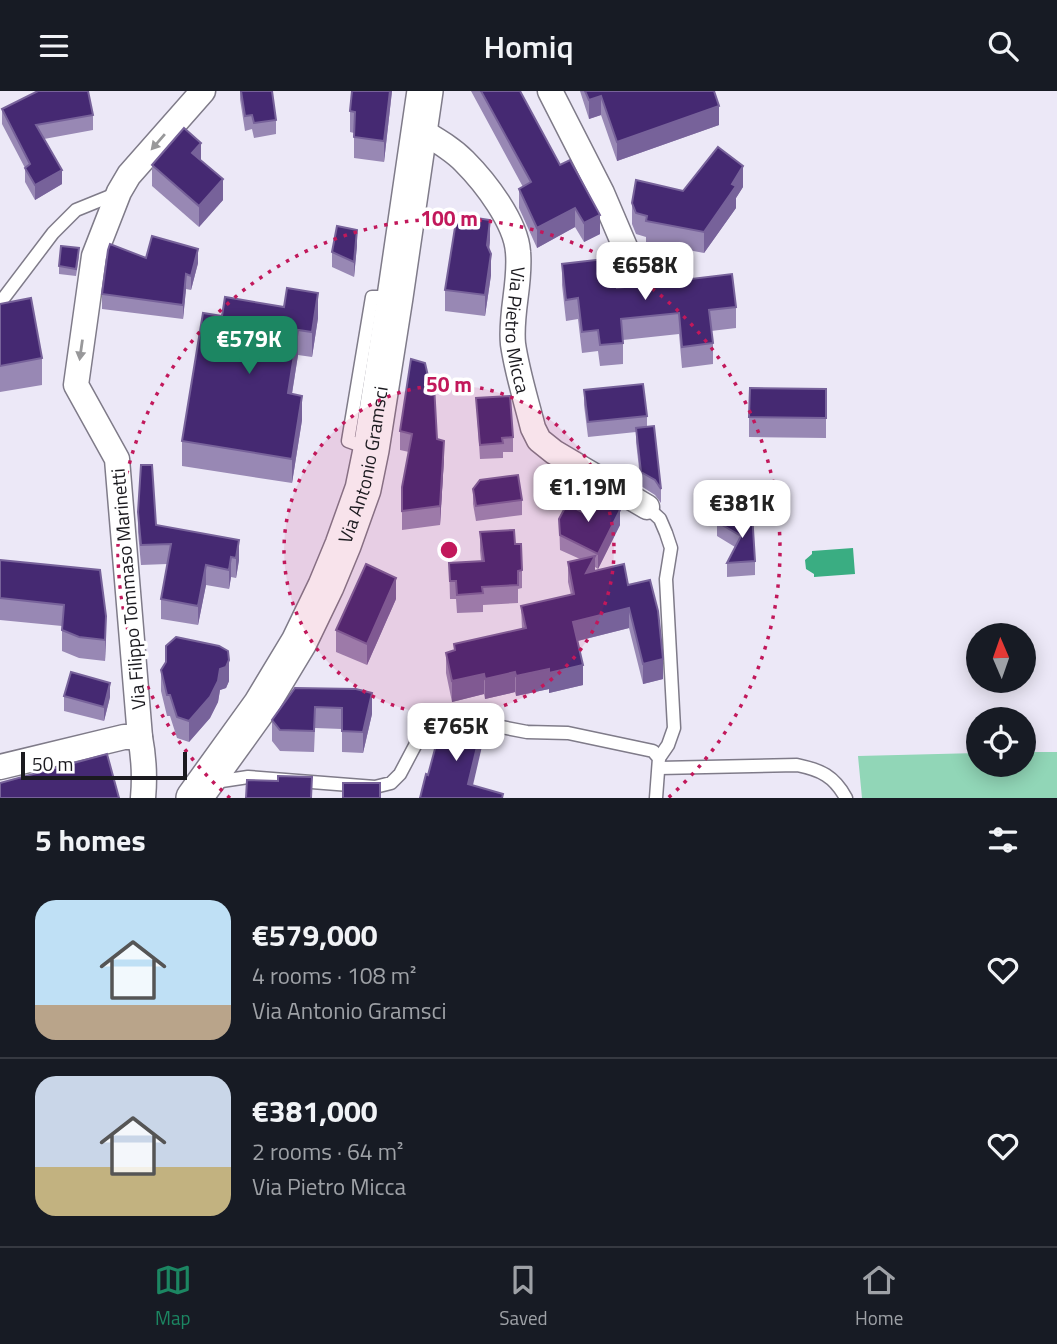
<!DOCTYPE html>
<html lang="en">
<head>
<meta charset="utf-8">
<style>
  :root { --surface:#171b24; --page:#20242c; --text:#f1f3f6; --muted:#9ea1a6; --line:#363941; --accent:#1c8662 }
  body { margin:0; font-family:"Titillium Web",sans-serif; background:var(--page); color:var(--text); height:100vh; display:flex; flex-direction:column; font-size:26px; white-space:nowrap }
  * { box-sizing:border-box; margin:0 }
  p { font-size:23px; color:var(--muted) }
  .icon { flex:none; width:38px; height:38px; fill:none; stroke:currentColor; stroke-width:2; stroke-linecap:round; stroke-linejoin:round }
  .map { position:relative; height:707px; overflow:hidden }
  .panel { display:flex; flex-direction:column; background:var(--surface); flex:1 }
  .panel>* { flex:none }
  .needle { width:46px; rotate:358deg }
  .tools { position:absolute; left:966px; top:532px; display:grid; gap:14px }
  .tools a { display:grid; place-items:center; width:70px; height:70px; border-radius:50%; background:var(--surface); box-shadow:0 4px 18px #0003; font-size:35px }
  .scale { position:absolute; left:21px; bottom:18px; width:166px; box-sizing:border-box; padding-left:7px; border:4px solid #1b1a1f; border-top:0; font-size:19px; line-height:24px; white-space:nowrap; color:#1b1a1f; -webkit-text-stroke:5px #fff; paint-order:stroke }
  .price { position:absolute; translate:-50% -60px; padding:0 16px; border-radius:14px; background:#fff; color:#222; font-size:23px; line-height:46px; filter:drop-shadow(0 2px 4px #0008) }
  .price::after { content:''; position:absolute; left:50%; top:42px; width:21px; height:16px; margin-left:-10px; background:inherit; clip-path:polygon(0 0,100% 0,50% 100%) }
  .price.on { background:var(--accent); color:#fff }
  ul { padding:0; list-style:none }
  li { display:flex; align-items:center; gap:21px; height:175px; padding:0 35px }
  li+li { border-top:2px solid var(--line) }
  li span { display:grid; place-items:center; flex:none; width:196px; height:140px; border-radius:21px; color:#555 }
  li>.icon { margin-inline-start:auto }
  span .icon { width:84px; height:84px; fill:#fffc; stroke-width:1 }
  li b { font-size:30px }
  h2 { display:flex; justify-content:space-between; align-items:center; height:84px; padding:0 35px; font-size:30px }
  header { display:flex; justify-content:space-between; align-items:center; height:91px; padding:0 35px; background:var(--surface); font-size:32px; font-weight:600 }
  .tab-bar { display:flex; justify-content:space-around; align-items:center; height:98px; border-top:2px solid var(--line); background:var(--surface); font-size:19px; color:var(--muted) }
  .tab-bar a { display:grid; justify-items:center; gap:4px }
  .tab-bar .on { color:var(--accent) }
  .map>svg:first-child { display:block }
  .green { fill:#91d6b7 }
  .water { fill:#3aad82 }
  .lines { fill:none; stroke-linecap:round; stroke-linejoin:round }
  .service-casing { stroke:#7f7b89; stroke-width:15 }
  .minor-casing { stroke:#7f7b89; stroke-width:27 }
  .secondary-casing { stroke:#7f7b89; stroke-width:38 }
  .service { stroke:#fff; stroke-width:12 }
  .minor { stroke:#fff; stroke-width:24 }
  .secondary { stroke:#fff; stroke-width:35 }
  .wall { fill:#9888b4 }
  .shaded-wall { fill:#77629a }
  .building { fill:#452972; stroke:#77629a; stroke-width:2 }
  .oneway { fill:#98989a }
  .ring { fill:none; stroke:#c2185b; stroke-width:3.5; stroke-dasharray:3.5 7 }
  .labels { text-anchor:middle; stroke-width:7; stroke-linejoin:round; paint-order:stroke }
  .street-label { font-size:19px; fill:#1b1a1f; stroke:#fff }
  .centre { fill:#c2185b; stroke:#fff; stroke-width:3.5 }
  .ring-label { font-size:21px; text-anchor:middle; font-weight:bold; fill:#c2185b; stroke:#fff; stroke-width:7; stroke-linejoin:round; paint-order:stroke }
</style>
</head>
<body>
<header><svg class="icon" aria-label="menu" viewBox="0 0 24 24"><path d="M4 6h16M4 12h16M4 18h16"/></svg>Homiq<svg class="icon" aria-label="search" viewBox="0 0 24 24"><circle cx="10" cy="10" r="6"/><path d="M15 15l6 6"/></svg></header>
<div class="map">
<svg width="1057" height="707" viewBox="0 0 1057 707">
  <rect width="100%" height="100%" fill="#ece8f7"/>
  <polygon class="green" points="1024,661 1057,661 1057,707 862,707 858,665 978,662 978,674 1024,674"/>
  <polygon class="water" points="853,457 855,483 814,486 814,483 806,478 805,469 812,463 812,460"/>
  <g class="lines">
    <g class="service-casing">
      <g id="service">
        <polyline points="0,212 53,142 76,119 118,102"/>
        <polyline points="370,358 348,350 372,206 394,206"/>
        <polyline points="647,416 660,428 666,442 671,457 666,488 674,637 668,654 659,667"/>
        <path d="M659 677 797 674C821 679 834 685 846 707"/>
        <polyline points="215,691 248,686 375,696 391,692 400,683 428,630 434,626 444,625 527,641 568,642 653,660 659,667 656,707"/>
      </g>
    </g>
    <g class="minor-casing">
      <g id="minor">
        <polyline points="550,0 602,102 640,191"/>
        <path id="s1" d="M420 39C435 48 451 57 464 70 485 91 516 131 518 161 521 192 510 222 513 253 517 281 526 309 533 337L539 349 554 361 647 416"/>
        <polyline points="0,676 124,646 140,646"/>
        <path d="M143 707C145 686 144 667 140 646L117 368 76 294 94 165 119 101 129 84 203 0"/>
      </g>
    </g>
    <g class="secondary-casing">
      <g id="secondary">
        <path id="s2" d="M194 707 261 614 299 551 326 495 343 454 363 398 371 359 395 206 425 0"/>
      </g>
    </g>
    <use href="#service" class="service"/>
    <use href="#minor" class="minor"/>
    <use href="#secondary" class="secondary"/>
  </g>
  <g class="wall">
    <polygon points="240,0 272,0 276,29 276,43 254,47 252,38 245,40 240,8"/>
    <polygon points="352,0 392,0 384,71 354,67 354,42 350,41 350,20"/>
    <polygon points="471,0 520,0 560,74 600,143 584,151 575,136 537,157 519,117 519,98 523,96"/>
    <polygon points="580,0 714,0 719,34 617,70 601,24 589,28"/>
    <polygon points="2,18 93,24 93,39 44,48 62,93 35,109 25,91 25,77 2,33"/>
    <polygon points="201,69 223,109 199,136 152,95 152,74"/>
    <polygon points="743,96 736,107 736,117 704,162 646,151 646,146 636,143 632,133 632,112 683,100"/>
    <polygon points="490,150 489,159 491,184 485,225 445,220 445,199"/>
    <polygon points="357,154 354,186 332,176 332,161"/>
    <polygon points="79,165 76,185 59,183 59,175"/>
    <polygon points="146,167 198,172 191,199 186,198 183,228 102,218 102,203"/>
    <polygon points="562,173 606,183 617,197 736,216 736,237 711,240 713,252 713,273 682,277 679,243 623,249 623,273 600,275 598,260 582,262 578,228 566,230 562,194"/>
    <polygon points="0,213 42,267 42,294 0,301"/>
    <polygon points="222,225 318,227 312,266 298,264 292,303 302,329 292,392 182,375 182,350"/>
    <polygon points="826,298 826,347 749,346 749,326"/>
    <polygon points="584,299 647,325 647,335 661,398 661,412 655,404 641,395 636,351 636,341 588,346 584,314"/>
    <polygon points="476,307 513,346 513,361 503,361 503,367 480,368"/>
    <polygon points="400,340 437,348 444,368 440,434 402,439 402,396 409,361 400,359"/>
    <polygon points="473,398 522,409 522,424 476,430 473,413"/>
    <polygon points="138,421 156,434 239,469 236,487 231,486 229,498 206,494 198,534 161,528 161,508 167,473 141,474 138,441"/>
    <polygon points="582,421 620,434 598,478 595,476 595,480 628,494 663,588 643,593 629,537 578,550 583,594 549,602 549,598 516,605 515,601 485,608 484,603 452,611 446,582 446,562 454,560 454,553 522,538 521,515 571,504 568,491 568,471 580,468 560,459 559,428"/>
    <polygon points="749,428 755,470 755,484 727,486 727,472 735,456 717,445 717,431"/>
    <polygon points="480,441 515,453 522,479 522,497 518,498 518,512 483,514 483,521 457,522 456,508 450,508 449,472 481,470 480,459"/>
    <polygon points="0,469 100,479 106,546 105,570 79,567 62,560 62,535 0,529"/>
    <polygon points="396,508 367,574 336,561 336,539"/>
    <polygon points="161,579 229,590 226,597 220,599 218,611 210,627 189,651 177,647 170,625 167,625 161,600"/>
    <polygon points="295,597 372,623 363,662 342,661 342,638 315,637 314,661 280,660 272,650 272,629"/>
    <polygon points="64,605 110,606 104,630 64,620"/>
  </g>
  <g class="shaded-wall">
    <polygon points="390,0 392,0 384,71 384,50"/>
    <polygon points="601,5 601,24 589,28 589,9"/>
    <polygon points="719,15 719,34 617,70 617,51"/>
    <polygon points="201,52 201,73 192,62"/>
    <polygon points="743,75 743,96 736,107 736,117 704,162 704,141"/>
    <polygon points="62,79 62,93 35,109 35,94"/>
    <polygon points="223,88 223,109 199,136 199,115"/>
    <polygon points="575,117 575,136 537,157 537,137"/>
    <polygon points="600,124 600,143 584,151 584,132"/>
    <polygon points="490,129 490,150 487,175 487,154"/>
    <polygon points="357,139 357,154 354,186 354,171"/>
    <polygon points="198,158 198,172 191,199 191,185"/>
    <polygon points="491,163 491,184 485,225 485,204"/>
    <polygon points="186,183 186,198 183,228 183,214"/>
    <polygon points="318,202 318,227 312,266 312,241"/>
    <polygon points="298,239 298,264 288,327 288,302"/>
    <polygon points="302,305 302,329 292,392 292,368"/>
    <polygon points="444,350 444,368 440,434 440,415"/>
    <polygon points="620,419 620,434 598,478 598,463"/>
    <polygon points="239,449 239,469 236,487 236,467"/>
    <polygon points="595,465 595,485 586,482"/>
    <polygon points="231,466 231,486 229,498 229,479"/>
    <polygon points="206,474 206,494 198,534 198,515"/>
    <polygon points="396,487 396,508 367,574 367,553"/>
    <polygon points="629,517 629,537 573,551 573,531"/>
    <polygon points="106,525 106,546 105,570 105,549"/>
    <polygon points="663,568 663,588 643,593 643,573"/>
    <polygon points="229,569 229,590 226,597 220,599 218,611 210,627 189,651 189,630 220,578"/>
    <polygon points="583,574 583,594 549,602 549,582"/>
    <polygon points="549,578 549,598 516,605 516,585"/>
    <polygon points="515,581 515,601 485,608 485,588"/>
    <polygon points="484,583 484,603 452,611 452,590"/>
    <polygon points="110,592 110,606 104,630 104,616"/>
    <polygon points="372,602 372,623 363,662 363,641"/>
    <polygon points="483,631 483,651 470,707 468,693"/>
  </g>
  <g class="building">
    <polygon points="38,0 88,0 93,24 36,34 62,79 35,94 25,77 30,73 2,18"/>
    <polygon points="241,0 272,0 276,29 254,32 252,24 245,25"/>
    <polygon points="352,0 390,0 384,50 354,46 355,21 350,20"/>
    <polygon points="481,0 520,0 560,74 570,69 600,124 584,132 575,117 537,137 519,98 531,91"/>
    <polygon points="585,0 714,0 719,15 617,51 601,5 589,9"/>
    <polygon points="184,37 201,52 192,62 223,88 199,115 152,74"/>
    <polygon points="718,56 743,75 732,93 736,95 704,141 646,130 647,125 636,122 632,112 636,89 683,100"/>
    <polygon points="457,124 490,129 487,154 491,163 485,204 445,199"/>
    <polygon points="337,135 357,139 354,171 332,161"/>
    <polygon points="152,145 198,158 191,185 186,183 183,214 102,203 108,159 110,153 146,167"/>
    <polygon points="61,155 79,157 76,178 59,175"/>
    <polygon points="604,168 606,183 615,182 617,197 732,183 736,216 709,219 713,252 682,256 679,222 621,228 623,252 600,254 598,239 582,241 578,207 566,209 562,173"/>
    <polygon points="287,197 318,202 312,241 298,239 288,302 302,305 292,368 182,350 203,222 222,225 225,206 284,216"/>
    <polygon points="31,207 42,267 0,275 0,213"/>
    <polygon points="411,268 425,272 430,294 434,294 437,348 444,350 440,415 402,420 402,396 412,343 400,340"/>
    <polygon points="643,293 647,325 588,331 584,299"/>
    <polygon points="750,297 826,298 826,327 749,326"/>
    <polygon points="510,305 513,346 502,347 503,352 480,354 476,307"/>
    <polygon points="654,335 661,398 655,389 641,381 636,337"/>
    <polygon points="141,374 152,374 156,434 239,449 236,467 231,466 229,479 206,474 198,515 161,508 171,453 141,454 138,421"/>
    <polygon points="518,384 522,409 476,415 473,398 480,389"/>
    <polygon points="598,408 620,419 598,463 560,444 559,428 567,413 582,421 587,409 595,413"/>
    <polygon points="752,422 755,470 727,472 741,445 717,431 749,428"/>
    <polygon points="514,439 515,453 521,453 522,479 518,480 518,494 482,496 483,502 457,504 456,490 450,490 449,472 484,470 480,441"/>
    <polygon points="595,465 586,482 624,473 628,494 650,489 658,520 663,568 643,573 629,517 573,531 583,574 549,582 549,578 516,585 515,581 485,588 484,583 452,590 446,562 455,559 454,553 526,537 521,515 574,503 568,471"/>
    <polygon points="0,469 100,479 106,525 105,549 79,546 62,539 64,514 0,507"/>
    <polygon points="366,473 396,487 367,553 336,539"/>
    <polygon points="176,546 219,555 228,560 229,569 226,576 220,578 218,590 210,606 189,630 177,626 170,604 167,604 161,579 166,571 166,555"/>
    <polygon points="71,581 110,592 104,616 64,605"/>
    <polygon points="295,597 356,598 372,602 363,641 342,640 342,617 315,616 314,640 280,639 272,629"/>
    <polygon points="450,623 483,631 468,693 503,703 502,707 420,707 426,683 428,684 436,654 441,656"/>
    <polygon points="107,663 119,707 0,707 0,692"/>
    <polygon points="278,685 312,686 311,707 246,707 247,689 278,690"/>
    <rect x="343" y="692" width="37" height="15"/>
  </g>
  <defs><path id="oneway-solid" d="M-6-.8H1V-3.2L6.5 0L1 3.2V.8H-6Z" transform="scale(1.75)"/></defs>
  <g class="oneway">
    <use href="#oneway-solid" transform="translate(158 51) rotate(131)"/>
    <use href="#oneway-solid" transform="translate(81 259) rotate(98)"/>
  </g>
  <circle cx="449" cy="459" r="165" fill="#c2185b" fill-opacity=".12"/>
  <g class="ring">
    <circle cx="449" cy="459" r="165"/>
    <path d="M230 707A331 331 0 1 1 668 707"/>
  </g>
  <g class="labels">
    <g class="street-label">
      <text dy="7" stroke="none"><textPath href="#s1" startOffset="240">Via Pietro Micca</textPath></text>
      <text dy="7" stroke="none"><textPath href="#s2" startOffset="378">Via Antonio Gramsci</textPath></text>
      <text transform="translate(128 498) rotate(-95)" y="7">Via Filippo Tommaso Marinetti</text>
    </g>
  </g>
  <circle cx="449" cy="459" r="10" class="centre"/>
  <g class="ring-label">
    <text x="449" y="135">100 m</text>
    <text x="449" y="301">50 m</text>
  </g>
</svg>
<div class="tools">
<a><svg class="needle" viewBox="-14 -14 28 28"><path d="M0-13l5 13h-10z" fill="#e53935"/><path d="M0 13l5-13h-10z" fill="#9ea1a6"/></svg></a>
<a><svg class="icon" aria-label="locate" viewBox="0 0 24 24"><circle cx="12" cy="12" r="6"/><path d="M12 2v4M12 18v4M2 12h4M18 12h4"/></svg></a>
</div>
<div class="scale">50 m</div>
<b class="price" style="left:645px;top:211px">€658K</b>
<b class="price on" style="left:249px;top:285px">€579K</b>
<b class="price" style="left:588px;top:433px">€1.19M</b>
<b class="price" style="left:742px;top:449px">€381K</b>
<b class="price" style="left:456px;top:672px">€765K</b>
</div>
<section class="panel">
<h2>5 homes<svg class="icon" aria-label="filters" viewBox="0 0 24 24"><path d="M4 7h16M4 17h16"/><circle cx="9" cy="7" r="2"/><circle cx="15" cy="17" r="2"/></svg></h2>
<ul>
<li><span style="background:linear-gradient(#bfe0f5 75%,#b9a48a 0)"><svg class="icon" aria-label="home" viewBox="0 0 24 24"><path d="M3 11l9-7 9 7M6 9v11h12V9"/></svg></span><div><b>€579,000</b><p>4 rooms · 108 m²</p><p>Via Antonio Gramsci</p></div><svg class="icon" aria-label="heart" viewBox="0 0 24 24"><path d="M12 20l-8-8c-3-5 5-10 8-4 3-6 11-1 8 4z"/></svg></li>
<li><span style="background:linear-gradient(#c9d6e8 65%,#c2b280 0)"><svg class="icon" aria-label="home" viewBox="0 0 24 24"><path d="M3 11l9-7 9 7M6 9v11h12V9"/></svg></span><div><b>€381,000</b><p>2 rooms · 64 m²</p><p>Via Pietro Micca</p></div><svg class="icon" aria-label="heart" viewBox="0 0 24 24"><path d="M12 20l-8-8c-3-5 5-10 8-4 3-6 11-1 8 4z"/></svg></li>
</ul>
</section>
<nav class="tab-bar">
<a class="on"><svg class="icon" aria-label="map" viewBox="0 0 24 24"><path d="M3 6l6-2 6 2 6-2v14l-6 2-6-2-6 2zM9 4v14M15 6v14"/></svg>Map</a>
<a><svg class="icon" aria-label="saved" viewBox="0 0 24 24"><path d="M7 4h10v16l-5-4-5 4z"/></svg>Saved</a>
<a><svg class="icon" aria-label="home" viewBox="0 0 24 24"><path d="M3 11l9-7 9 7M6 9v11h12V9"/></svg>Home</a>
</nav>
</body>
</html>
